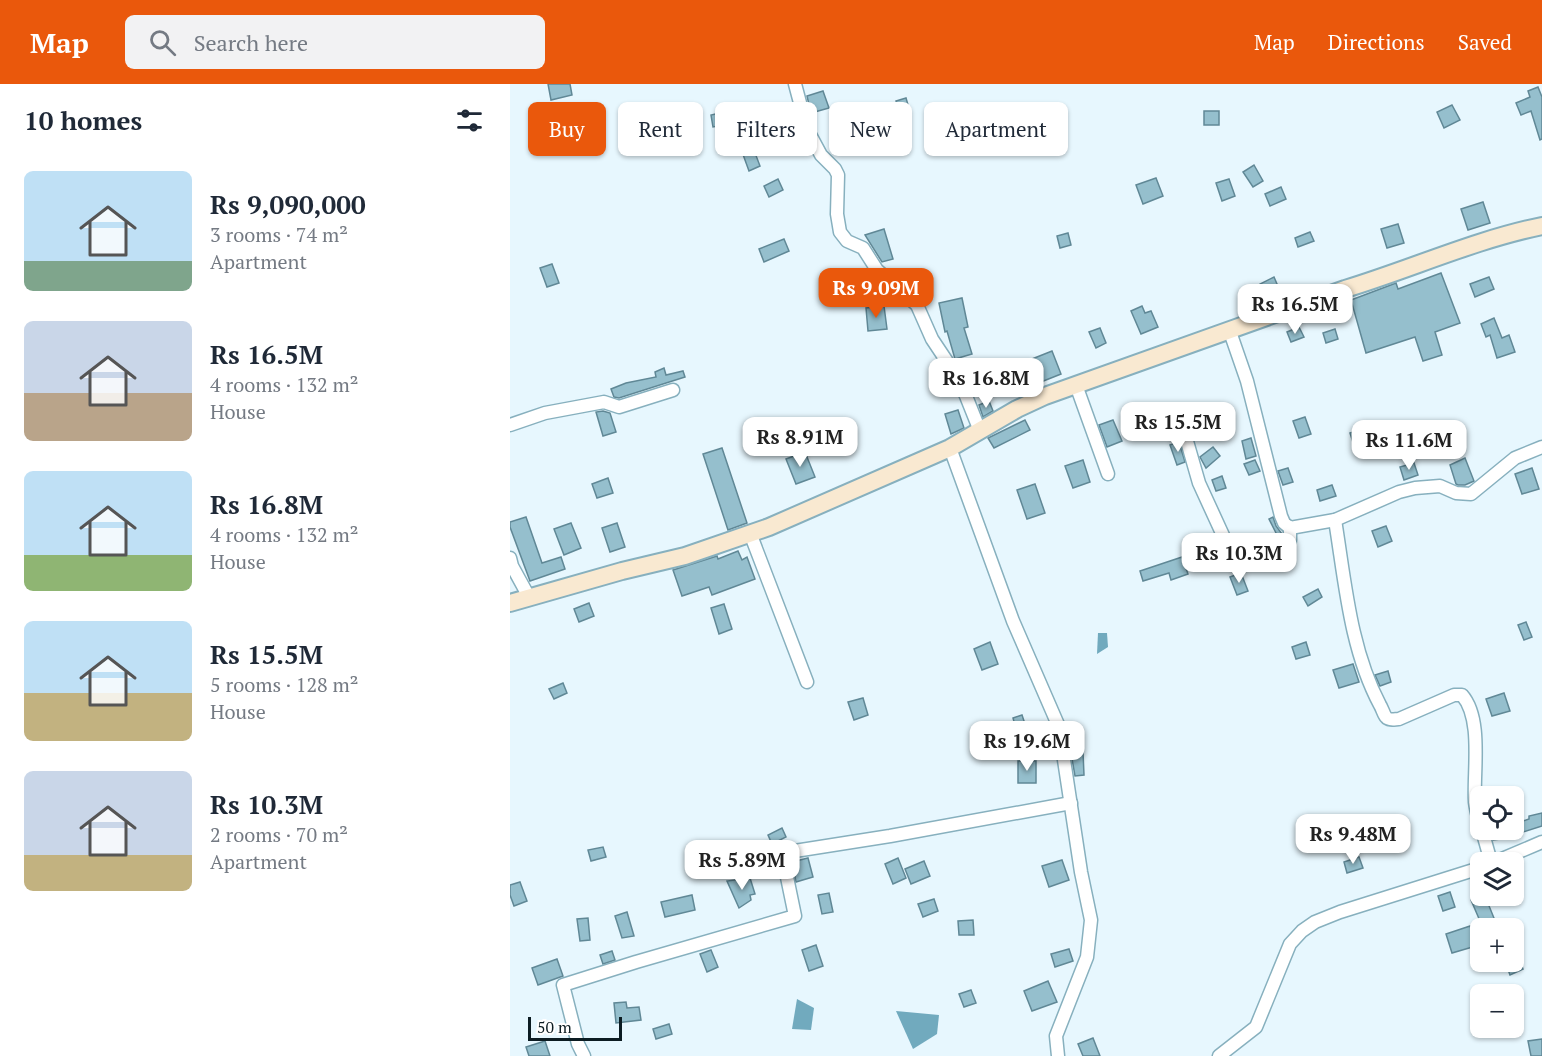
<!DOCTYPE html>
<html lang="en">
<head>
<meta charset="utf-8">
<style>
  :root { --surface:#fff; --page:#f2f2f3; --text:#1f2937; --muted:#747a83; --accent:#ea580c }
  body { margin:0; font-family:"PT Serif",serif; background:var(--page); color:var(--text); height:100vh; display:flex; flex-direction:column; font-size:22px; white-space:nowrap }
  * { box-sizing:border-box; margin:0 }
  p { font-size:20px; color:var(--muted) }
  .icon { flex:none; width:33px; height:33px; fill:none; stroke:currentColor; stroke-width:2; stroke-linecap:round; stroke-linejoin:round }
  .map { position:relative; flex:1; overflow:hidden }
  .drawer { display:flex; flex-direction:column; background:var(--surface); width:510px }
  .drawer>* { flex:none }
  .hud { position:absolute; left:18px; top:18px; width:570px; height:54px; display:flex; gap:12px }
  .tools { position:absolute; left:960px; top:702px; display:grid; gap:12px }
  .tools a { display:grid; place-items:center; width:54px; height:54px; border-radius:9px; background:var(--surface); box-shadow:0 2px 4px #0004; font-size:30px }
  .scale { position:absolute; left:18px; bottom:15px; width:94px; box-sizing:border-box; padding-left:6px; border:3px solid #0c1c22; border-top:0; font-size:16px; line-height:21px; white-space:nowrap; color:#0c1c22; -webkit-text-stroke:4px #fff; paint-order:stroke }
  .price { position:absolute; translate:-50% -51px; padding:0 14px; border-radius:12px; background:#fff; color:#222; font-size:20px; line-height:39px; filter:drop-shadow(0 2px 3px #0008) }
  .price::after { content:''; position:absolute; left:50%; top:36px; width:18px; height:14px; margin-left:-9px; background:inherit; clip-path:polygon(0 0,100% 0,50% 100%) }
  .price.selected { background:var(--accent); color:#fff }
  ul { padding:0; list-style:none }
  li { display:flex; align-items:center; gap:18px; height:150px; padding:0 24px }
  li span { display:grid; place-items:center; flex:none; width:168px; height:120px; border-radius:9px; color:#555 }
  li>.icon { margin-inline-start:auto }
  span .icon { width:72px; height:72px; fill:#fffc; stroke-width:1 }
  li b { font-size:26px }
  h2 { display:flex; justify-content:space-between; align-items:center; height:72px; padding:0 24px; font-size:26px }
  .tag { padding:0 21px; border-radius:9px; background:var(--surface); box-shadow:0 2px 4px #0004; font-size:21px; line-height:54px }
  .tag.selected { background:var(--accent); color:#fff }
  header { display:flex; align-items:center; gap:36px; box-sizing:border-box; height:84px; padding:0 30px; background:var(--accent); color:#fff }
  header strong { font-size:28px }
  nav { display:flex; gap:33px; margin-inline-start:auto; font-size:21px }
  .search { width:420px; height:54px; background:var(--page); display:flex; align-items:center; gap:15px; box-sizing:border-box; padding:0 21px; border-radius:9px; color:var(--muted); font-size:22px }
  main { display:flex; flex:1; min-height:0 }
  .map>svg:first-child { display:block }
  .water { fill:#71aabe }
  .building { fill:#95bfcd; stroke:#608896; stroke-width:1.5 }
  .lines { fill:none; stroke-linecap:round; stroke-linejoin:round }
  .street-casing { stroke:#87b0be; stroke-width:15 }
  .secondary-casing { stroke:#87b0be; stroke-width:20 }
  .street { stroke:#fff; stroke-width:12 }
  .secondary { stroke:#f9e9d1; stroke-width:16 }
</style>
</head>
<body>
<header>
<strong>Map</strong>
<div class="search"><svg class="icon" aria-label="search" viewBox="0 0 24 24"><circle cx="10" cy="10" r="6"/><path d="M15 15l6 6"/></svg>Search here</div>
<nav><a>Map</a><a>Directions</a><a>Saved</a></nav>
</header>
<main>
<section class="drawer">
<h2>10 homes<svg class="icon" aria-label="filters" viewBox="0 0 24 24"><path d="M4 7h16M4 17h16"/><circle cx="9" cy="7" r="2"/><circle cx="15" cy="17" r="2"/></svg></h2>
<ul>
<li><span style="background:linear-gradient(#bfe0f5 75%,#7fa58c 0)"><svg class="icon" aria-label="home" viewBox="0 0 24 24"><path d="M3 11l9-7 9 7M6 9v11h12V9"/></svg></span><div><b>Rs 9,090,000</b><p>3 rooms · 74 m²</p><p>Apartment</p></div></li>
<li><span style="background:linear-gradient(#c9d6e8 60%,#b9a48a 0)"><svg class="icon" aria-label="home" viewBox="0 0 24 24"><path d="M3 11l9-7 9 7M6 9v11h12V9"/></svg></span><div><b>Rs 16.5M</b><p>4 rooms · 132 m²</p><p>House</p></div></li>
<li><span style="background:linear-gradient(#bfe0f5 70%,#8fb573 0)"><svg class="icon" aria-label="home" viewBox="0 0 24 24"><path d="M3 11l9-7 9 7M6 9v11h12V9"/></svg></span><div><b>Rs 16.8M</b><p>4 rooms · 132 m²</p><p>House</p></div></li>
<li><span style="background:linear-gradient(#bfe0f5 60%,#c2b280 0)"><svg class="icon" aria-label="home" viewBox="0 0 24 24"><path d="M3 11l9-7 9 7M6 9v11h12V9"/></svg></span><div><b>Rs 15.5M</b><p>5 rooms · 128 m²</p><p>House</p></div></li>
<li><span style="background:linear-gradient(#c9d6e8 70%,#c2b280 0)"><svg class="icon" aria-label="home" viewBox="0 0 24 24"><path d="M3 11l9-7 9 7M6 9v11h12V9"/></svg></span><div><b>Rs 10.3M</b><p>2 rooms · 70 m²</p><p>Apartment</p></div></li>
</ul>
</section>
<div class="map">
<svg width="1032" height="972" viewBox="0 0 1032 972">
  <rect width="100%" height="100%" fill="#e7f7fe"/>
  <g class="water">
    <polygon points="588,549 597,549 598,563 587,570"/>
    <polygon points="287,915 304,924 301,946 282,945"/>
    <polygon points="386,927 429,931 427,950 403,965"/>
  </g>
  <g class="building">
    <polygon points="38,0 60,0 62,11 41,16"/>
    <polygon points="1028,3 1032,13 1032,55 1030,56 1021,27 1011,31 1006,19 1020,13 1018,7"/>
    <polygon points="313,7 319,24 301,29 297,12"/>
    <polygon points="396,14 400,28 390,30 386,17"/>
    <polygon points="942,21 950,36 934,44 927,28"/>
    <polygon points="223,26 226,39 203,43 201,31"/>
    <rect x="694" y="27" width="15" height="14"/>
    <polygon points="242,61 250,82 239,87 231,65"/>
    <polygon points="744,81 753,97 743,103 733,88"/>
    <polygon points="646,94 653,112 633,120 626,101"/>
    <polygon points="268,95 273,106 259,113 254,102"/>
    <polygon points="719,95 725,112 712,117 706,99"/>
    <polygon points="771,103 776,115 760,122 755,110"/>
    <polygon points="973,118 980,139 958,146 951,125"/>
    <polygon points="888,140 894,159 877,164 871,145"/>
    <polygon points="374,145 383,175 372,178 355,151"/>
    <polygon points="800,148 804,157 788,163 785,154"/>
    <polygon points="558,149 561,161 550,164 547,152"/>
    <polygon points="274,155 279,167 254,178 249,165"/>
    <polygon points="42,180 49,199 37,203 30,184"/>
    <polygon points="931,189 950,239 925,248 932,271 913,277 905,253 856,269 841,216 886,199 888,205"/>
    <polygon points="764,193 770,207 756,214 750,200"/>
    <polygon points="979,193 984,205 965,213 960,200"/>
    <polygon points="452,214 458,243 454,244 462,270 445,275 437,247 435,248 429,219"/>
    <polygon points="374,222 377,245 358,247 356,224"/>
    <polygon points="632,222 635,229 641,227 648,243 631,250 621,227"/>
    <polygon points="984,234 992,254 999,251 1005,268 987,274 980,251 976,253 971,240"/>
    <polygon points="789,243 794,253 781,258 777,248"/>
    <polygon points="590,244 596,259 586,264 579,248"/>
    <polygon points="825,245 828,255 816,259 813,249"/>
    <polygon points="542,267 551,290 531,298 522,275"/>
    <polygon points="154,284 156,291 173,287 175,293 109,314 104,313 101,305 116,299 146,293 145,288"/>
    <polygon points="464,296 469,310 465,311 458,298"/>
    <polygon points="479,317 483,327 473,333 469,321"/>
    <polygon points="448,326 454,344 441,350 435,330"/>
    <polygon points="648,326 655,342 634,351 628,335"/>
    <polygon points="93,327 100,329 106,348 93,352 86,328"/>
    <polygon points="795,333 801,350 789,354 783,337"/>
    <polygon points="515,336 520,346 484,364 478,354"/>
    <polygon points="603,336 612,357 597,363 589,341"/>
    <polygon points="850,346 856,364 846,368 840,349"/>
    <polygon points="741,354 746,372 736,375 732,357"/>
    <polygon points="669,358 675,378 667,381 660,361"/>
    <polygon points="703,363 710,372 696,384 690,373"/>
    <polygon points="212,364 237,439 218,446 193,370"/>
    <polygon points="295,368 305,393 286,400 276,375"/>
    <polygon points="955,374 964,397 955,401 948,401 946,400 940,381"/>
    <polygon points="573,376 580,398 563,404 555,382"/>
    <polygon points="745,376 750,387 739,391 734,380"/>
    <polygon points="904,379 908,391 894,396 890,383"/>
    <polygon points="778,384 783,398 773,401 768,387"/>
    <polygon points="1022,384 1029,405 1012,410 1005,390"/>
    <polygon points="712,392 716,404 706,407 702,396"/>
    <polygon points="98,394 103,409 87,414 82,400"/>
    <polygon points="525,400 535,429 517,435 507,406"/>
    <polygon points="822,401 826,412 810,417 807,406"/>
    <polygon points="16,433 32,479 51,473 55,485 20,497 0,443 0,438"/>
    <polygon points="763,433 766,442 772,450 767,451 759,435"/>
    <polygon points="61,439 71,464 54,471 44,445"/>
    <polygon points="107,439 115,463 100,468 92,444"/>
    <polygon points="876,442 882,457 868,463 862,447"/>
    <polygon points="228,467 232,476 237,473 245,495 202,511 199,503 172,512 163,486 207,472 208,475"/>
    <polygon points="672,473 678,490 661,496 659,489 633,497 630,487"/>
    <polygon points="731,489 738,507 727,511 720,493"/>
    <polygon points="808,505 812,513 798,522 793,513"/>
    <polygon points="79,519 84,532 69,538 64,525"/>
    <polygon points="214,520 222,545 209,550 201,524"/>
    <polygon points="1016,538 1022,553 1014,556 1008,541"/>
    <polygon points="480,558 488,580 472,586 464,565"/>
    <polygon points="796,558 800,571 786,575 782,563"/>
    <polygon points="843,580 849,598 829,604 823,586"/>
    <polygon points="878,587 881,598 870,602 865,591"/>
    <polygon points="53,599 57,609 44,615 39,605"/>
    <polygon points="994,609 1000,627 982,632 976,615"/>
    <polygon points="353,614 358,631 344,636 338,618"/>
    <polygon points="512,631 517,646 507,649 503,634"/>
    <polygon points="573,668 574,691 565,692 561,669"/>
    <rect x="508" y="677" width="18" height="22"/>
    <polygon points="1032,729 1032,742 1013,748 1010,738 1019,735 1019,732"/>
    <polygon points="272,744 276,753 262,760 258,751"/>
    <polygon points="980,746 989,746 990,755 983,756"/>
    <polygon points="93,763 96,773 81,777 78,766"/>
    <polygon points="849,773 853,784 837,789 834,778"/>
    <polygon points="298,774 303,793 286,798 282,778"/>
    <polygon points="388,774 396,794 383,800 375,780"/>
    <polygon points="552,776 559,796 539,803 532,782"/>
    <polygon points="414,777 420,792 401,800 395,785"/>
    <polygon points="240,794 245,810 240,811 241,816 229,824 217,797"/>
    <polygon points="10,798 17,817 4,822 0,811 0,801"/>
    <polygon points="940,808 945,823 933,827 928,812"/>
    <polygon points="319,809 323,828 312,830 308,811"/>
    <polygon points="182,811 185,826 155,833 151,818"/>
    <polygon points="975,812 988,844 973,844 961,816"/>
    <polygon points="424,815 428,827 413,833 408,820"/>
    <polygon points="117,828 124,852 112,854 105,832"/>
    <polygon points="78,834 80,856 70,857 67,835"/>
    <polygon points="463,836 464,851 449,851 448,837"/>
    <polygon points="960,842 966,862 942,869 936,850"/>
    <polygon points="306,861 313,882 299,887 292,866"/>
    <polygon points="559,865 563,877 545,883 541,870"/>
    <polygon points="201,866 208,883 197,888 190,870"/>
    <polygon points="102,867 105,876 93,880 90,871"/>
    <polygon points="1009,874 1013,885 1000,891 996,880"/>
    <polygon points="47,875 53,892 28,901 22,884"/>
    <polygon points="538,897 547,918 522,927 514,907"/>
    <polygon points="461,906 466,919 454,923 449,910"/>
    <polygon points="116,918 117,924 129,923 131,936 106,939 104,919"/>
    <polygon points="159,940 162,950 146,955 143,945"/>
    <polygon points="583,954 590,972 573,972 568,960"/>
    <polygon points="1032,955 1032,972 1021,972 1018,957"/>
    <polygon points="35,957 40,972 19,972 16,963"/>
  </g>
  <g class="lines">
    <g class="street-casing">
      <g id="street">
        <polyline points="285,0 297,45 311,71 325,85 328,91 327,130 330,148 337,157 353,164 367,186 407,221 422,255 444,288 456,312 470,347"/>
        <polyline points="719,245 737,297 771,432 774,439 780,444 825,436 889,408 905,404 930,402 946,409 961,410 1005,374 1032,363"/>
        <polyline points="566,301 598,390"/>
        <polyline points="668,326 689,399 722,471 780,456 780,444"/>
        <polyline points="0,341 35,329 94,318 109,323 163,306"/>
        <polyline points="440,364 503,537 549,643 571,788 581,836 577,873 546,952 548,972"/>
        <path d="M825 436C835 497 840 565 870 621 872 624 874 631 876 633 879 637 885 635 889 635L944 611H952C973 635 963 688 965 718 966 726 968 733 970 741"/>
        <polyline points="240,449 297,598"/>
        <polyline points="0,474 2,482 19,513"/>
        <polyline points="972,746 981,778"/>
        <polyline points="985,778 1032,758"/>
        <polyline points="74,972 68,960 53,901 126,878 285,832 272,769 380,752 561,719"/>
        <polyline points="709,972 746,943 780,860 792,847 805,838 830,828 970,784"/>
      </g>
    </g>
    <g class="secondary-casing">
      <path id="secondary" d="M0 519 112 487 175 472 259 443 440 364 507 325 535 312 835 205C901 185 964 156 1032 142"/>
    </g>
    <use href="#street" class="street"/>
    <use href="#secondary" class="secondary"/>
  </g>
</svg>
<div class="tools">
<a><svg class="icon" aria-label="locate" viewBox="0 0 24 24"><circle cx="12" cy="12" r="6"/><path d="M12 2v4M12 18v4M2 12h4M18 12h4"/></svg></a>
<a><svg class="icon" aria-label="layers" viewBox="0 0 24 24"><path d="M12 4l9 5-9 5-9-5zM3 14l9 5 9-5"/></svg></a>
<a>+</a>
<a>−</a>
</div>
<div class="scale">50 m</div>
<b class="price selected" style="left:366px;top:235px">Rs 9.09M</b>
<b class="price" style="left:785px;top:251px">Rs 16.5M</b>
<b class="price" style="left:476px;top:325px">Rs 16.8M</b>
<b class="price" style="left:668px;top:369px">Rs 15.5M</b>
<b class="price" style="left:290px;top:384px">Rs 8.91M</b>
<b class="price" style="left:899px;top:387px">Rs 11.6M</b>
<b class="price" style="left:729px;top:500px">Rs 10.3M</b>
<b class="price" style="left:517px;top:688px">Rs 19.6M</b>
<b class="price" style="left:843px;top:781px">Rs 9.48M</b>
<b class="price" style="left:232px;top:807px">Rs 5.89M</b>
<div class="hud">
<a class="tag selected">Buy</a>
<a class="tag">Rent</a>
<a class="tag">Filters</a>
<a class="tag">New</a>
<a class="tag">Apartment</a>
</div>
</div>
</main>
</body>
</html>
